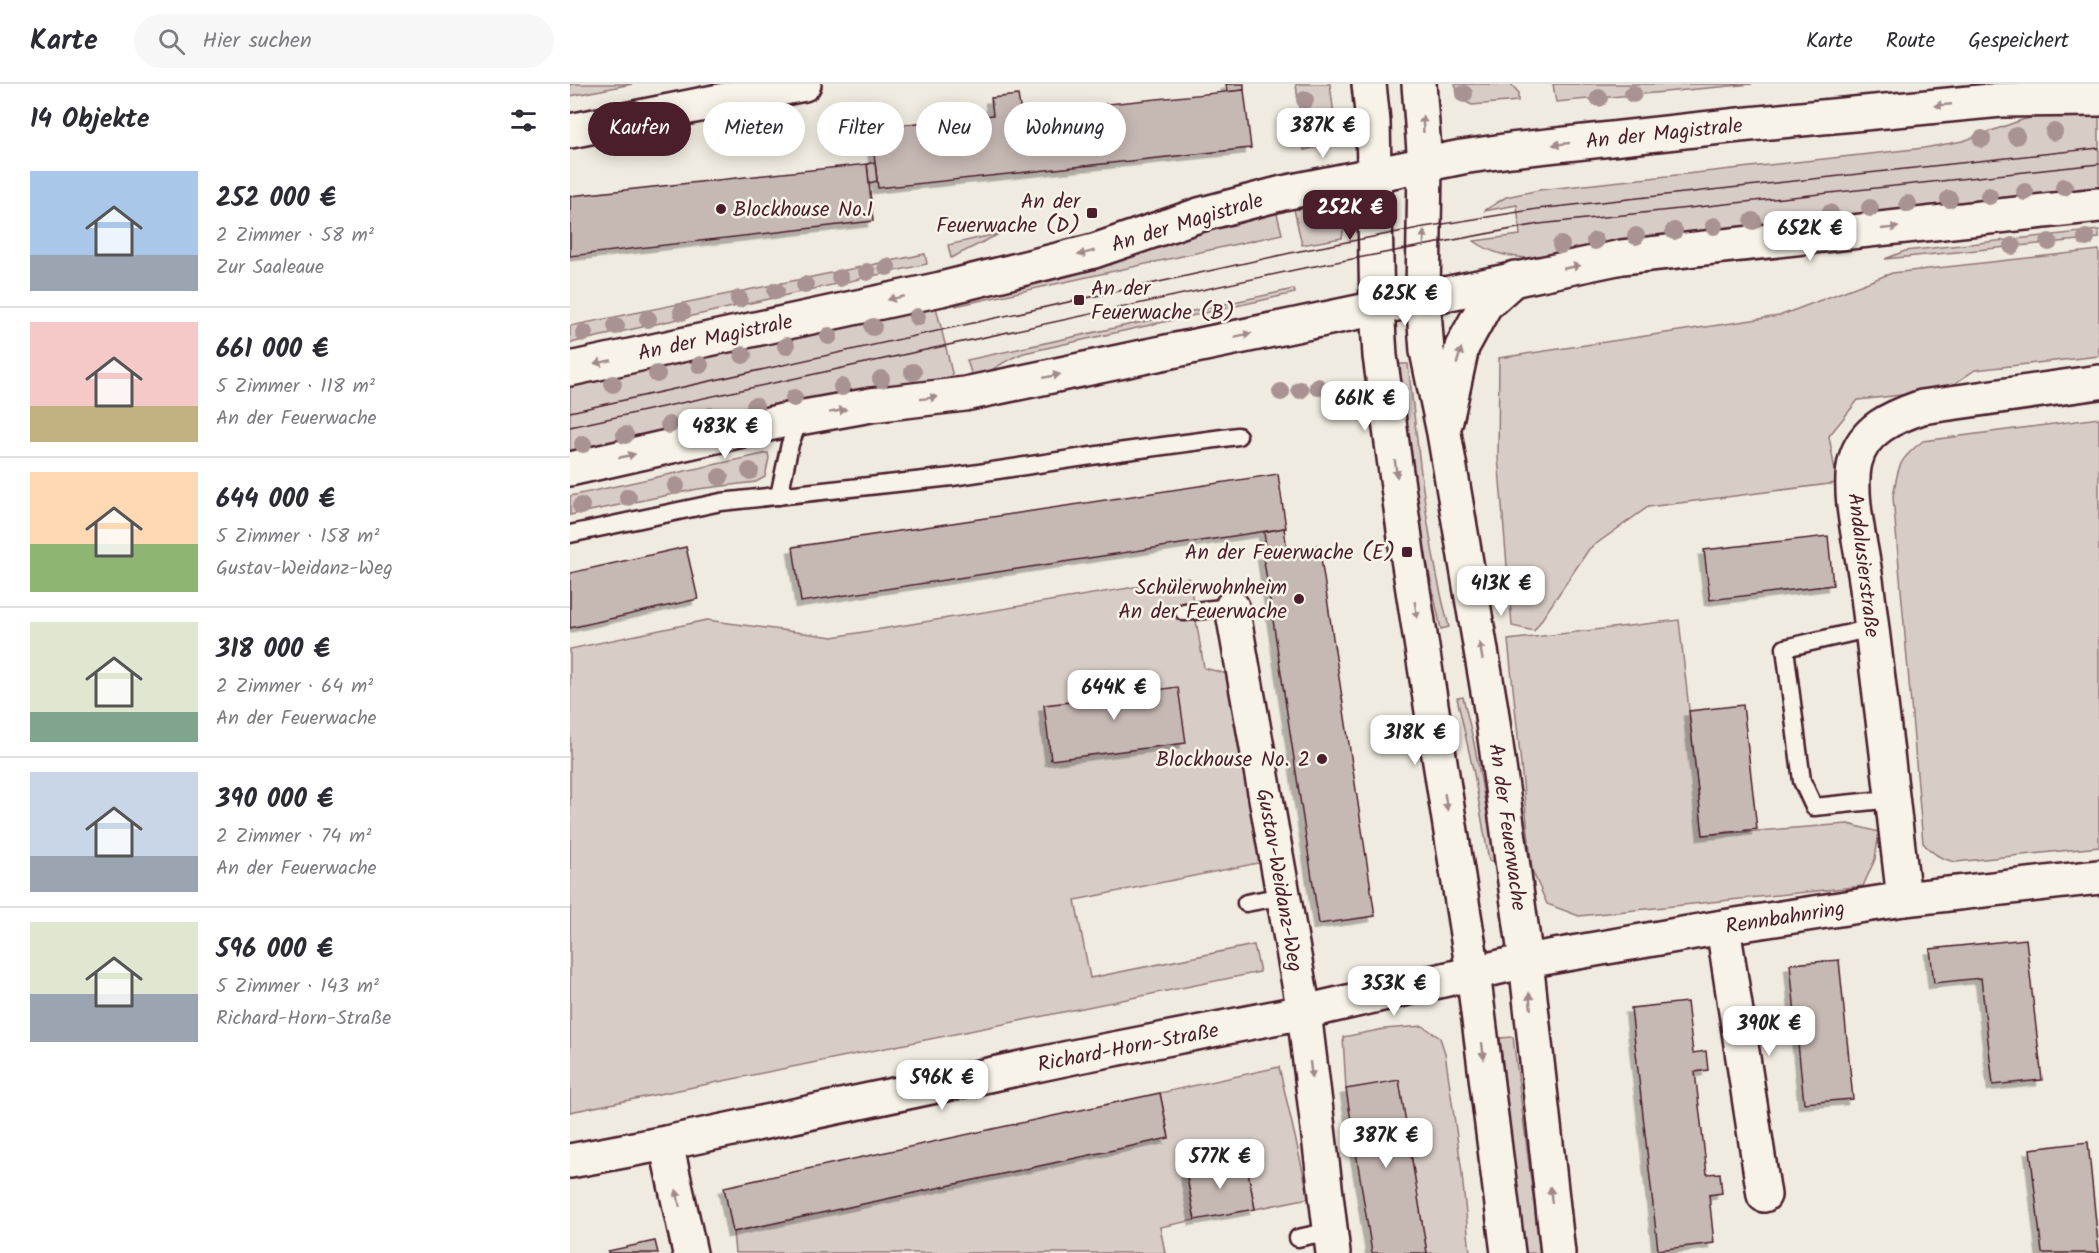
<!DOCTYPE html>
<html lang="de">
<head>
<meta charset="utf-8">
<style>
  :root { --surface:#fff; --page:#f7f7f7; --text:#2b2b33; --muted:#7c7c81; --line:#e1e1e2; --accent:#4a1f2b }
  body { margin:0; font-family:Kalam,sans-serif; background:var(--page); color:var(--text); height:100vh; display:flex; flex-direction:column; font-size:22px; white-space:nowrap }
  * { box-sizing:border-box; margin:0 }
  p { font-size:20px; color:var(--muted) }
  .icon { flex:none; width:33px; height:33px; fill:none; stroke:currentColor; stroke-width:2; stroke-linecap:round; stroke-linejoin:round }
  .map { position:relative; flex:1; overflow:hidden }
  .side { display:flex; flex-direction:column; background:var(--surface); width:570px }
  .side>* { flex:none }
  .guide { position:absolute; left:18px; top:18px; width:570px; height:54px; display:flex; gap:12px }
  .price { position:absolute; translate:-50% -51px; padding:0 14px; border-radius:12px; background:#fff; color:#222; font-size:20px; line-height:39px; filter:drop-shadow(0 2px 3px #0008) }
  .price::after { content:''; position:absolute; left:50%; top:36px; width:18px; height:14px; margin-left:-9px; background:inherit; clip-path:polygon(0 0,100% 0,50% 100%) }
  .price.current { background:var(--accent); color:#fff }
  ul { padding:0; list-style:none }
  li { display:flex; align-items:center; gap:18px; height:150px; padding:0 30px }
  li+li { border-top:2px solid var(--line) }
  li span { display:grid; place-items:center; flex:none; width:168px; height:120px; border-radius:0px; color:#555 }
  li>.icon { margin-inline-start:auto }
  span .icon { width:72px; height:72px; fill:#fffc; stroke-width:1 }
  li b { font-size:26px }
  h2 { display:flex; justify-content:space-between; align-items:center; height:72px; padding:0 30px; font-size:26px }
  .chip { padding:0 21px; border-radius:27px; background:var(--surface); box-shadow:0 3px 15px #0003; font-size:21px; line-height:54px }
  .chip.current { background:var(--accent); color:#fff }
  header { display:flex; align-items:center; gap:36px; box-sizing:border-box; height:84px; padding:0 30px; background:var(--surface); border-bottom:2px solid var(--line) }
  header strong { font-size:28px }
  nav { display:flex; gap:33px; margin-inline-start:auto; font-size:21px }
  .search { width:420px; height:54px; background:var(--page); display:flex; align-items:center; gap:15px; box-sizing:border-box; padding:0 21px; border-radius:33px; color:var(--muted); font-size:22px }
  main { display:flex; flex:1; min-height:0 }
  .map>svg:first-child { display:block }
  .green { fill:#d8cdc6; stroke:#917678; stroke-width:1.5 }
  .building { fill:#c6b8b3; stroke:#4a1f2b; stroke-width:1.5; filter:url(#shadow) }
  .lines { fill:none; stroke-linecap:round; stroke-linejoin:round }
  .lane-casing { stroke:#4a1f2b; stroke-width:21 }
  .street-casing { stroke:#4a1f2b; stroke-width:38 }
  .secondary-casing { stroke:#4a1f2b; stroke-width:38 }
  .lane { stroke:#f7f3e8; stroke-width:16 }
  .street { stroke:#f7f3e8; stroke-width:33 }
  .secondary { stroke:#f7f3e8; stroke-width:33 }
  .tram { stroke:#4a1f2b; stroke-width:1.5 }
  .tree { fill:#a89292 }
  .oneway { fill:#a0898a }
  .poi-dot { fill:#4a1f2b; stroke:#f7f3e8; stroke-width:2 }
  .labels { text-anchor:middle; stroke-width:5; stroke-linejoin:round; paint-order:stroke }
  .street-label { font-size:21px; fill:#4a1f2b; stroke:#f7f3e8 }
  .poi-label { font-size:21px; fill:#4a1f2b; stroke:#f7f3e8; text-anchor:end }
</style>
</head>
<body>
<header>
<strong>Karte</strong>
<div class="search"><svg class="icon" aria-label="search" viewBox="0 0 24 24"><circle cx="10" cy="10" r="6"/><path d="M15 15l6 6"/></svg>Hier suchen</div>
<nav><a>Karte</a><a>Route</a><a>Gespeichert</a></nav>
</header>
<main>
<section class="side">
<h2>14 Objekte<svg class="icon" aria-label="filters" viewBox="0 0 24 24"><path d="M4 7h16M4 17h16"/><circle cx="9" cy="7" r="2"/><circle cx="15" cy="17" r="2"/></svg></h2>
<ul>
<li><span style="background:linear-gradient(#a9c7e8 70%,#9aa5b1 0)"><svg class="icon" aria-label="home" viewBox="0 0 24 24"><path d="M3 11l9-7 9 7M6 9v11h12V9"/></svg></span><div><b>252 000 €</b><p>2 Zimmer · 58 m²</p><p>Zur Saaleaue</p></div></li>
<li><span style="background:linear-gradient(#f6c9c9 70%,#c2b280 0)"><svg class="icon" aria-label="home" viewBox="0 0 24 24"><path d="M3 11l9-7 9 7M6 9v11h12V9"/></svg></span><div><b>661 000 €</b><p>5 Zimmer · 118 m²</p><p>An der Feuerwache</p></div></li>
<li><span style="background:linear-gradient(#ffd9b3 60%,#8fb573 0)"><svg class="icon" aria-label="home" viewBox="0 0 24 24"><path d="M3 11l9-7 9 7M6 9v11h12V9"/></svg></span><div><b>644 000 €</b><p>5 Zimmer · 158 m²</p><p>Gustav-Weidanz-Weg</p></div></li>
<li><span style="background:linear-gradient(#dfe7d0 75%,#7fa58c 0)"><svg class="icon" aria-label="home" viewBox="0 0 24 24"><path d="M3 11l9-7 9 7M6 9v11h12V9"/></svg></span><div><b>318 000 €</b><p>2 Zimmer · 64 m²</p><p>An der Feuerwache</p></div></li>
<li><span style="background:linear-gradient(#c9d6e8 70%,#9aa5b1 0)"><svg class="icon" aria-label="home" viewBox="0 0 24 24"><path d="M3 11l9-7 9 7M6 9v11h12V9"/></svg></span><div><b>390 000 €</b><p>2 Zimmer · 74 m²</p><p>An der Feuerwache</p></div></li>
<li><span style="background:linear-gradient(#dfe7d0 60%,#9aa5b1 0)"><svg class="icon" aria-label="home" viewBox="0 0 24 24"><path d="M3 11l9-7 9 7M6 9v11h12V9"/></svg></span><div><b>596 000 €</b><p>5 Zimmer · 143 m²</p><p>Richard-Horn-Straße</p></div></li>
</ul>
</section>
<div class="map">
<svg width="1529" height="1169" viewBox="0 0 1529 1169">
  <defs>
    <filter id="shadow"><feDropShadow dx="-5.5" dy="5.5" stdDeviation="0" flood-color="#0004"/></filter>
  </defs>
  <rect width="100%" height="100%" fill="#f0ebe0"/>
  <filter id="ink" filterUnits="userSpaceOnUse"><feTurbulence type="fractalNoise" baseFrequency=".0167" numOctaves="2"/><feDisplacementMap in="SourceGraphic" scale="12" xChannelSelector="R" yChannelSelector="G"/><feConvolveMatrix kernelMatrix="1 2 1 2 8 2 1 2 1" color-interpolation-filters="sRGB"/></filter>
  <g filter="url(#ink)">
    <g class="green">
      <polygon points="0,0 62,0 0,12"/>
      <polygon points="726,0 760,0 764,31 764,49 746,63 734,66"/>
      <polygon points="885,0 941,0 948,8 948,17 902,21 890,15"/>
      <polygon points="983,0 1182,0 986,18"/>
      <path d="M1470 32H1529V105L1194 143 1118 148 956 174C935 172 921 169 904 157L950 151 947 121 914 127 936 113 969 106 1354 64 1393 57 1452 36Z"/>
      <path d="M724 125C742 125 759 128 775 138L772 154 732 161Z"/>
      <polygon points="706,126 712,150 386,222 384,217 498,191 574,168 651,140"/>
      <polygon points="1529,146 1529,154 1315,175 1335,167"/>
      <polygon points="431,149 381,174 378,161"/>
      <polygon points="1529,166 1529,272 1405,286 1375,306 1288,316 1259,352 1267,399 1078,423 1019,465 964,547 942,542 928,373 929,274 1209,232 1322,189"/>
      <polygon points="355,170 357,180 0,259 0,242"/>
      <path d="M724 205 725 209 454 269C435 275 421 289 403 295L397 276Z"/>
      <polygon points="366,223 384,297 282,307 0,369 0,300"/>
      <path d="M828 280H838C849 368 856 457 879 543L871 545 853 460Z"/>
      <path d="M1529 334V763L1386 778C1371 775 1363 770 1353 759L1323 413C1328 382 1328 376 1353 357Z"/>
      <polygon points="198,369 199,374 195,393 186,398 128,405 0,431 0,412"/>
      <polygon points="619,494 634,584 665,592 698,777 505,816 520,894 684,861 690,888 0,1028 0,565 137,536 263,553"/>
      <polygon points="1109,536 1133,751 1278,740 1309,748 1305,775 1293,802 1009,832 977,820 962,786 938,556"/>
      <polygon points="893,613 904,659 926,776 919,777 904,690 887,614"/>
      <polygon points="853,942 870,954 875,969 891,1081 900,1169 857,1169 829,997 776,1005 773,953 814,945"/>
      <polygon points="943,953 970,1169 954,1169 930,954"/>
      <polygon points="709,983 739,1114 685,1125 676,1077 616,1088 625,1136 590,1143 595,1169 165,1169 163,1148 599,1054 590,1009"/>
    </g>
    <g class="building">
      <polygon points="656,0 674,0 674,6 657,8"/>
      <polygon points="674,6 681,64 308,104 301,44 423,31 421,14 448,11 451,29"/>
      <polygon points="301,79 305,79 307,97 299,99 297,80"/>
      <polygon points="297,80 303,137 0,172 0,112"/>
      <polygon points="708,390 716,444 231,518 223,463"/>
      <polygon points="714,444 717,466 697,469 694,448"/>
      <polygon points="1258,452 1263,501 1140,516 1134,466"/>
      <polygon points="749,461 805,832 749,840 693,470"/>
      <polygon points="116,463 128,515 0,544 0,489"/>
      <polygon points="538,586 541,612 608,603 616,659 481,676 474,621 518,616 514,589"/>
      <polygon points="1173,621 1187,745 1133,751 1119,627"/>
      <polygon points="1456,855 1472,996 1423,1001 1411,894 1364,899 1360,865"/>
      <polygon points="1269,876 1283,1015 1234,1019 1220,880"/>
      <polygon points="1117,918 1123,969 1136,967 1137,977 1138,986 1125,988 1137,1090 1150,1089 1152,1109 1139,1111 1144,1159 1088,1166 1061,924"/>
      <polygon points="829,996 857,1169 802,1169 776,1005"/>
      <polygon points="590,1009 599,1054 163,1148 154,1103"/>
      <polygon points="1518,1058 1529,1169 1472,1169 1460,1065"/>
      <polygon points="676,1077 685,1125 625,1136 616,1088"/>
      <polygon points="85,1157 88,1169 38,1169 38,1167"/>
    </g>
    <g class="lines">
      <g class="lane-casing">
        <g id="lane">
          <polyline points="209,412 220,360 230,334"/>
          <polyline points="0,450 151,418 382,393 548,368 668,352"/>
          <polyline points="614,528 662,523"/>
          <polyline points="1302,544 1215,564 1232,697 1244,723 1323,715"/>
          <polyline points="676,819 713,812"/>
          <polyline points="728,1154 760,1147"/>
        </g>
      </g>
      <g class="street-casing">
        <g id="street">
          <polyline points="0,47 234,0"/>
          <polyline points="662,523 734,928 763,1169"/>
          <path d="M1334 815C1322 711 1310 608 1297 504 1293 468 1277 412 1285 378 1293 345 1323 333 1352 323L1529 298"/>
          <polyline points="1153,843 1194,1111"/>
          <polyline points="96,1059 120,1169"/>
          <polyline points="0,1077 96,1059 513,971 734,928 956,877 1153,843 1334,815 1529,793"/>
        </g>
      </g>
      <g class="secondary-casing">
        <g id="secondary">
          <polyline points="799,0 803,38 807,223 810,272 837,468 903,888 938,1169"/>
          <polyline points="849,0 855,80 853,213 857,267 874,349 921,625 956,877 988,1169"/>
          <polyline points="0,285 371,205 524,167 629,131 713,109 892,73 941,66 1169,41 1431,16 1529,15"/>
          <polyline points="876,337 892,263 915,221 945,194"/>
          <polyline points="0,385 212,337 301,321 395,310 1052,173 1529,121"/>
        </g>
      </g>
      <use href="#lane" class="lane"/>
      <use href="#street" class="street"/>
      <use href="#secondary" class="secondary"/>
      <g class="tram">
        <polyline points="0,328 725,168 854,143 967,125 1529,64"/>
        <polyline points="0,343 729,185 969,140 1529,80"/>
      </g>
    </g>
    <g class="tree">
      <circle cx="894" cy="10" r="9"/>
      <circle cx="1063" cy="10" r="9"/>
      <circle cx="1029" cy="14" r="9"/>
      <circle cx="735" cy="16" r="9"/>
      <circle cx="737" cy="36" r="9"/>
      <circle cx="1484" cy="48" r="9"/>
      <circle cx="1446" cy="52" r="9"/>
      <circle cx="1412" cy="55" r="9"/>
      <circle cx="1494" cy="103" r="9"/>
      <circle cx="1455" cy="108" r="9"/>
      <circle cx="1419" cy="112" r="9"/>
      <circle cx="1379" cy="115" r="9"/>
      <circle cx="1338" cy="120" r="9"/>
      <circle cx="1300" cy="124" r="9"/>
      <circle cx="1260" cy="129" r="9"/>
      <circle cx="1223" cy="133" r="9"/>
      <circle cx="1183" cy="137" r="9"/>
      <circle cx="1144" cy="142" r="9"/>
      <circle cx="1104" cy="147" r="9"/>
      <circle cx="1066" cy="152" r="9"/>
      <circle cx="1516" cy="154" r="9"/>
      <circle cx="1025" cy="157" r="9"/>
      <circle cx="1479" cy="158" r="9"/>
      <circle cx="991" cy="161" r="9"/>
      <circle cx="1442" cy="162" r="9"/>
      <circle cx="317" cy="183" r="9"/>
      <circle cx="297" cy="188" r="9"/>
      <circle cx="270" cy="194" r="9"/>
      <circle cx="235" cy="201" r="9"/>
      <circle cx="206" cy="207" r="9"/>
      <circle cx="169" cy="215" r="9"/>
      <circle cx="112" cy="228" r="9"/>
      <circle cx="347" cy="233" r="9"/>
      <circle cx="78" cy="235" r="9"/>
      <circle cx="46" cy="242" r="9"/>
      <circle cx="303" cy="243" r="9"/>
      <circle cx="14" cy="249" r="9"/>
      <circle cx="259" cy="252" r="9"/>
      <circle cx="216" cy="262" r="9"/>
      <circle cx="173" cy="271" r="9"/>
      <circle cx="130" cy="281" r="9"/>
      <circle cx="343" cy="288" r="9"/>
      <circle cx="87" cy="290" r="9"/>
      <circle cx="311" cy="295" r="9"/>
      <circle cx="43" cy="300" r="9"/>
      <circle cx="272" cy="303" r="9"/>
      <circle cx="748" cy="303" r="9"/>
      <circle cx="730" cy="306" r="9"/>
      <circle cx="711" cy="308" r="9"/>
      <circle cx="224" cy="314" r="9"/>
      <circle cx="185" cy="322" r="9"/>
      <circle cx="141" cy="332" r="9"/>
      <circle cx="99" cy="341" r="9"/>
      <circle cx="55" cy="351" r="9"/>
      <circle cx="13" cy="360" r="9"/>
      <circle cx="180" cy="387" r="9"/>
      <circle cx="150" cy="393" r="9"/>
      <circle cx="106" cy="402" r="9"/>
      <circle cx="58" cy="413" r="9"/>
      <circle cx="11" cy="422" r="9"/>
    </g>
    <defs><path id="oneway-solid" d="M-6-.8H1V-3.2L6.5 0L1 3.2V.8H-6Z" transform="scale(1.5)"/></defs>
    <g class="oneway">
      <use href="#oneway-solid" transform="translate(1373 21) rotate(175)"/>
      <use href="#oneway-solid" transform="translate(853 40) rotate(-93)"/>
      <use href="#oneway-solid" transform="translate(991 60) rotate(174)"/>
      <use href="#oneway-solid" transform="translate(1320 144) rotate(-6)"/>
      <use href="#oneway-solid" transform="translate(854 155) rotate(-88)"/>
      <use href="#oneway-solid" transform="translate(516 169) rotate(165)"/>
      <use href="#oneway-solid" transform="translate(1002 183) rotate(-11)"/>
      <use href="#oneway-solid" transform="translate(326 214) rotate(168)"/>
      <use href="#oneway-solid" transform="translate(673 251) rotate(-12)"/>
      <use href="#oneway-solid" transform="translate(889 272) rotate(-74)"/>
      <use href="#oneway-solid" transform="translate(33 278) rotate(168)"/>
      <use href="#oneway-solid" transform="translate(482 292) rotate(-12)"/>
      <use href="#oneway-solid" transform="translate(359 314) rotate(-7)"/>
      <use href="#oneway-solid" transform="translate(268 327) rotate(-10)"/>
      <use href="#oneway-solid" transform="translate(57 372) rotate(-13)"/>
      <use href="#oneway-solid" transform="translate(826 385) rotate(82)"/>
      <use href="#oneway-solid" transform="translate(846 526) rotate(81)"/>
      <use href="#oneway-solid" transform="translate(911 567) rotate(-100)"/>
      <use href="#oneway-solid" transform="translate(876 718) rotate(81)"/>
      <use href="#oneway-solid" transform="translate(960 917) rotate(-96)"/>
      <use href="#oneway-solid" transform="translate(913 967) rotate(83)"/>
      <use href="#oneway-solid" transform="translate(741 986) rotate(83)"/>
      <use href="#oneway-solid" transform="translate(981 1111) rotate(-96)"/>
      <use href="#oneway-solid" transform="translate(108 1114) rotate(-102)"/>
    </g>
  </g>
  <g class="poi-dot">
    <circle cx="151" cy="125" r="6"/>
    <rect x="516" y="123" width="12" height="12" rx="3"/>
    <rect x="503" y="210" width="12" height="12" rx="3"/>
    <rect x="831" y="462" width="12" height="12" rx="3"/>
    <circle cx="729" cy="515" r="6"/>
    <circle cx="752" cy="675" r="6"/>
  </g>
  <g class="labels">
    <g class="street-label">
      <text transform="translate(1094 49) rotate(-6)" y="7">An der Magistrale</text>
      <text transform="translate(617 138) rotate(-17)" y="7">An der Magistrale</text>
      <text transform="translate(145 253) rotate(-12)" y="7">An der Magistrale</text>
      <text transform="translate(1294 481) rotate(83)" y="7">Andalusierstraße</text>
      <text transform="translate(938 743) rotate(82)" y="7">An der Feuerwache</text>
      <text transform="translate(710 796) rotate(80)" y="7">Gustav-Weidanz-Weg</text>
      <text transform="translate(1215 833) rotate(-9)" y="7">Rennbahnring</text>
      <text transform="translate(558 963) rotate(-11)" y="7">Richard-Horn-Straße</text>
    </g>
    <g class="poi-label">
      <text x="510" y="124">An der<tspan x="510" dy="24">Feuerwache (D)</tspan></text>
      <text x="163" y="132" text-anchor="start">Blockhouse No.1</text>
      <text x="521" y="211" text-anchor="start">An der<tspan x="521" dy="24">Feuerwache (B)</tspan></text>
      <text x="825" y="475">An der Feuerwache (E)</text>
      <text x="717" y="510">Schülerwohnheim<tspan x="717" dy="24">An der Feuerwache</tspan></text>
      <text x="740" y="682">Blockhouse No. 2</text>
    </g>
  </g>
</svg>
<b class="price" style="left:753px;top:75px">387K €</b>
<b class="price current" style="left:780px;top:157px">252K €</b>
<b class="price" style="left:1240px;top:178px">652K €</b>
<b class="price" style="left:835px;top:243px">625K €</b>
<b class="price" style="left:795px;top:348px">661K €</b>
<b class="price" style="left:155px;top:376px">483K €</b>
<b class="price" style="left:931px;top:533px">413K €</b>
<b class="price" style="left:544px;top:637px">644K €</b>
<b class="price" style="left:845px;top:682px">318K €</b>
<b class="price" style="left:824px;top:933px">353K €</b>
<b class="price" style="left:1199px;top:973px">390K €</b>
<b class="price" style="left:372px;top:1027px">596K €</b>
<b class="price" style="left:816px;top:1085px">387K €</b>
<b class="price" style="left:650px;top:1106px">577K €</b>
<div class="guide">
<a class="chip current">Kaufen</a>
<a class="chip">Mieten</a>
<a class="chip">Filter</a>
<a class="chip">Neu</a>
<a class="chip">Wohnung</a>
</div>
</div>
</main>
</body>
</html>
